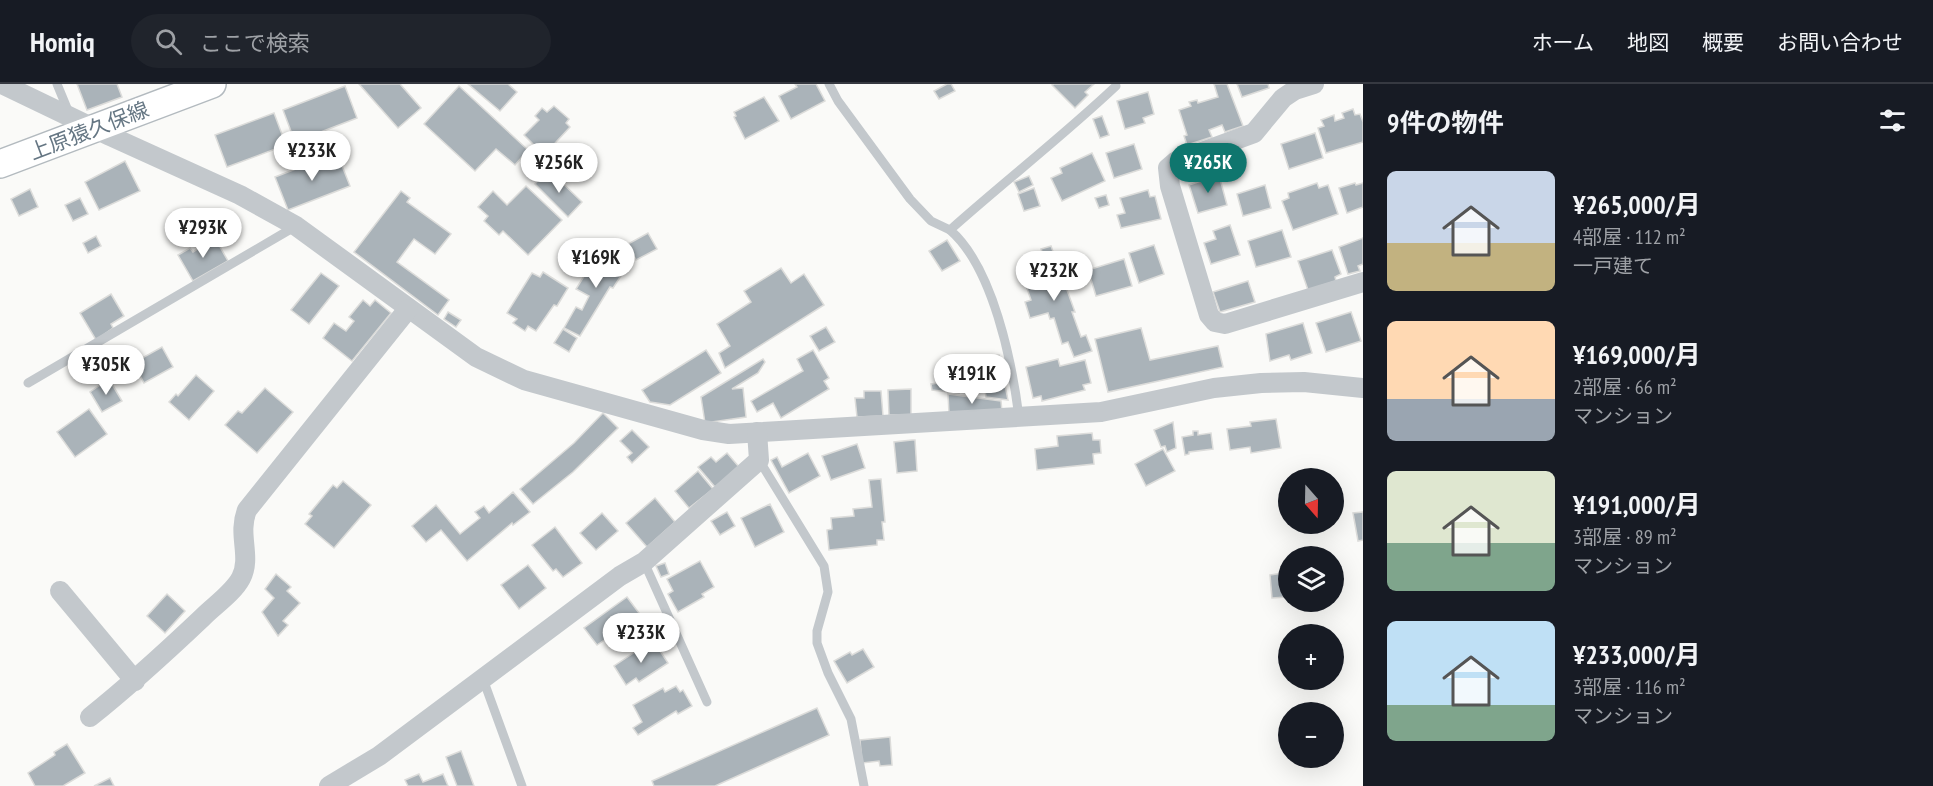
<!DOCTYPE html>
<html lang="ja">
<head>
<meta charset="utf-8">
<style>
  :root { --surface:#171b24; --page:#20242c; --text:#f1f3f6; --muted:#9ea1a6; --line:#363941; --accent:#0f766e }
  body { margin:0; font-family:"PT Sans Narrow","Noto Sans JP",sans-serif; background:var(--page); color:var(--text); height:100vh; display:flex; flex-direction:column; font-size:22px; white-space:nowrap }
  * { box-sizing:border-box; margin:0 }
  p { font-size:20px; color:var(--muted) }
  .icon { flex:none; width:33px; height:33px; fill:none; stroke:currentColor; stroke-width:2; stroke-linecap:round; stroke-linejoin:round }
  .map { position:relative; flex:1; overflow:hidden }
  .side { display:flex; flex-direction:column; background:var(--surface); width:570px }
  .side>* { flex:none }
  .needle { width:39px; rotate:160deg }
  .fabs { position:absolute; left:1278px; top:384px; display:grid; gap:12px }
  .fabs a { display:grid; place-items:center; width:66px; height:66px; border-radius:50%; background:var(--surface); box-shadow:0 6px 24px #0002; font-size:30px }
  .price { position:absolute; translate:-50% -51px; padding:0 14px; border-radius:21px; background:#fff; color:#222; font-size:20px; line-height:39px; filter:drop-shadow(0 2px 3px #0008) }
  .price::after { content:''; position:absolute; left:50%; top:36px; width:18px; height:14px; margin-left:-9px; background:inherit; clip-path:polygon(0 0,100% 0,50% 100%) }
  .price.on { background:var(--accent); color:#fff }
  ul { padding:0; list-style:none }
  li { display:flex; align-items:center; gap:18px; height:150px; padding:0 24px }
  li span { display:grid; place-items:center; flex:none; width:168px; height:120px; border-radius:9px; color:#555 }
  li>.icon { margin-inline-start:auto }
  span .icon { width:72px; height:72px; fill:#fffc; stroke-width:1 }
  li b { font-size:26px }
  h2 { display:flex; justify-content:space-between; align-items:center; height:72px; padding:0 24px; font-size:26px }
  header { display:flex; align-items:center; gap:36px; box-sizing:border-box; height:84px; padding:0 30px; background:var(--surface); border-bottom:2px solid var(--line) }
  header strong { font-size:28px }
  nav { display:flex; gap:33px; margin-inline-start:auto; font-size:21px }
  .search { width:420px; height:54px; background:var(--page); display:flex; align-items:center; gap:15px; box-sizing:border-box; padding:0 21px; border-radius:33px; color:var(--muted); font-size:22px }
  main { display:flex; flex:1; min-height:0 }
  .map>svg:first-child { display:block }
  .building { fill:#aab3b9; stroke:#dcdcda; stroke-width:1.5 }
  .lines { fill:none; stroke-linecap:round; stroke-linejoin:round }
  .secondary-casing { stroke:#b3babf; stroke-width:30 }
  .service { stroke:#c3c8cc; stroke-width:9 }
  .minor { stroke:#c3c8cc; stroke-width:20 }
  .secondary { stroke:#fff; stroke-width:27 }
  .labels { text-anchor:middle; stroke-width:6; stroke-linejoin:round; paint-order:stroke }
  .street-label { font-size:21px; fill:#657683; stroke:#fff }
</style>
</head>
<body>
<header>
<strong>Homiq</strong>
<div class="search"><svg class="icon" aria-label="search" viewBox="0 0 24 24"><circle cx="10" cy="10" r="6"/><path d="M15 15l6 6"/></svg>ここで検索</div>
<nav><a>ホーム</a><a>地図</a><a>概要</a><a>お問い合わせ</a></nav>
</header>
<main>
<div class="map">
<svg width="1363" height="702" viewBox="0 0 1363 702">
  <rect width="100%" height="100%" fill="#fafaf8"/>
  <g class="building">
    <polygon points="77,0 117,0 122,13 87,26"/>
    <polygon points="359,0 400,0 421,24 398,44"/>
    <polygon points="468,0 508,0 517,8 500,27"/>
    <polygon points="795,0 816,0 825,17 791,35 779,12 797,3"/>
    <polygon points="947,0 951,0 955,7 939,15 934,7"/>
    <polygon points="1054,0 1094,0 1085,8 1088,11 1075,24 1052,1"/>
    <polygon points="1214,0 1227,0 1243,42 1225,48 1222,41 1209,46 1212,53 1187,61 1184,52 1187,51 1179,26 1191,22 1189,18 1197,16 1198,19 1218,13"/>
    <polygon points="1237,0 1268,0 1269,4 1242,13"/>
    <polygon points="345,2 357,34 295,58 283,26"/>
    <polygon points="459,2 528,66 515,81 496,65 475,87 424,40"/>
    <polygon points="1148,8 1154,30 1143,34 1145,39 1125,45 1117,17"/>
    <polygon points="764,13 779,37 745,55 734,33 736,32 734,28"/>
    <polygon points="554,22 569,35 566,39 570,43 544,71 524,51 539,36 535,32 542,24 547,28"/>
    <polygon points="1353,25 1355,31 1360,30 1363,38 1363,58 1326,69 1318,44 1324,42 1321,36 1334,31 1335,37 1344,34 1342,29"/>
    <polygon points="274,29 286,61 227,83 215,51"/>
    <polygon points="1102,32 1109,51 1100,54 1093,35"/>
    <polygon points="1315,49 1323,74 1289,85 1281,60"/>
    <polygon points="1134,60 1142,85 1114,94 1106,69"/>
    <polygon points="337,69 350,102 288,126 275,93"/>
    <polygon points="1092,69 1105,97 1062,117 1051,94 1062,89 1060,84"/>
    <polygon points="125,77 140,107 99,126 85,98"/>
    <polygon points="545,88 552,94 554,91 582,118 568,133 535,100"/>
    <polygon points="1219,91 1227,121 1198,129 1189,101"/>
    <polygon points="1029,92 1033,101 1019,108 1014,98"/>
    <polygon points="1317,99 1319,104 1328,101 1338,130 1293,146 1282,117 1289,114 1288,109"/>
    <polygon points="1355,99 1356,101 1363,99 1363,123 1347,129 1339,104"/>
    <polygon points="1265,101 1271,124 1243,132 1237,110"/>
    <polygon points="526,102 562,136 528,171 503,147 499,151 484,137 488,132 478,123 493,107 507,121"/>
    <polygon points="1034,104 1040,122 1024,127 1018,110"/>
    <polygon points="30,105 38,123 19,132 11,115"/>
    <polygon points="1148,106 1150,113 1155,112 1161,135 1121,144 1117,131 1125,129 1120,114"/>
    <polygon points="401,107 410,114 407,118 451,150 435,170 414,155 397,178 449,216 438,231 354,168"/>
    <polygon points="1106,111 1109,121 1099,124 1095,114"/>
    <polygon points="80,114 88,130 73,137 65,121"/>
    <polygon points="1230,141 1240,171 1211,180 1204,159 1216,155 1213,147"/>
    <polygon points="1282,146 1291,173 1256,183 1248,157"/>
    <polygon points="648,149 657,165 636,176 628,160"/>
    <polygon points="96,152 101,162 88,169 83,159"/>
    <polygon points="215,154 228,177 193,197 178,171 190,164 193,168"/>
    <polygon points="1363,154 1363,180 1358,182 1360,187 1348,190 1339,163"/>
    <polygon points="947,156 960,177 942,187 929,167"/>
    <polygon points="1154,161 1164,190 1139,199 1129,169"/>
    <polygon points="1051,162 1075,228 1072,228 1081,253 1086,251 1092,267 1074,273 1068,258 1062,260 1054,234 1050,235 1048,229 1030,234 1025,218 1031,216 1021,187 1037,181 1039,188 1048,185 1041,165"/>
    <polygon points="601,165 628,181 613,204 610,203 580,252 564,244 576,223 582,226 589,212 576,205"/>
    <polygon points="1332,166 1341,190 1335,193 1336,197 1308,206 1298,177"/>
    <polygon points="1124,175 1132,202 1096,212 1088,186"/>
    <polygon points="781,184 791,199 804,190 824,221 725,284 719,269 730,262 717,240 751,218 744,207"/>
    <polygon points="543,188 568,204 557,222 554,221 536,247 528,242 525,247 513,239 517,235 507,229 532,189 540,193"/>
    <polygon points="321,189 339,202 309,240 291,226"/>
    <polygon points="1248,197 1255,218 1220,228 1213,208"/>
    <polygon points="111,210 124,232 111,240 113,244 96,256 80,229"/>
    <polygon points="363,216 370,222 375,216 391,229 352,277 323,254 334,239 346,247 354,237 349,233"/>
    <polygon points="448,228 461,236 456,243 444,235"/>
    <polygon points="1351,228 1361,257 1326,268 1316,239"/>
    <polygon points="1303,239 1312,269 1291,276 1289,271 1270,277 1266,250"/>
    <polygon points="826,243 835,258 819,267 810,252"/>
    <polygon points="1141,244 1150,276 1218,262 1223,283 1108,308 1095,255"/>
    <polygon points="563,245 577,254 569,268 554,259"/>
    <polygon points="162,263 173,283 144,299 133,279"/>
    <polygon points="706,266 721,289 670,321 650,318 642,306"/>
    <polygon points="813,266 829,294 824,297 829,305 781,334 773,319 757,328 751,317 803,287 797,275"/>
    <polygon points="985,271 985,273 999,271 1008,316 986,313 984,299 958,302 959,309 932,306 931,300 947,298 945,275"/>
    <polygon points="763,275 765,278 758,289 732,305 743,304 746,333 705,339 701,313"/>
    <polygon points="1058,275 1060,282 1085,276 1091,299 1083,301 1085,306 1042,317 1041,312 1033,314 1026,283"/>
    <polygon points="196,291 214,307 189,336 169,318 176,310 178,312"/>
    <polygon points="109,295 122,317 102,328 90,308"/>
    <polygon points="265,304 293,328 257,369 225,341 238,327 242,329"/>
    <polygon points="911,305 911,331 889,331 888,306"/>
    <polygon points="864,307 881,307 883,332 857,333 855,314 864,314"/>
    <polygon points="948,310 1001,317 1002,328 949,330"/>
    <polygon points="89,325 107,350 75,373 57,348"/>
    <polygon points="603,329 618,344 573,388 533,420 520,405 574,359"/>
    <polygon points="1276,335 1281,364 1251,369 1250,363 1230,366 1227,345 1251,342 1250,338"/>
    <polygon points="1173,338 1176,364 1167,368 1165,362 1161,363 1154,346"/>
    <polygon points="632,346 649,363 632,379 627,373 632,369 620,357"/>
    <polygon points="1193,347 1198,347 1198,351 1211,349 1213,365 1189,368 1189,370 1185,371 1182,353 1193,351"/>
    <polygon points="1092,349 1093,356 1100,356 1101,369 1093,370 1094,380 1037,386 1035,365 1058,362 1057,352"/>
    <polygon points="912,356 915,356 917,387 897,389 894,358"/>
    <polygon points="857,360 865,384 831,396 822,372"/>
    <polygon points="1163,365 1175,387 1146,402 1135,380"/>
    <polygon points="727,369 739,383 715,403 698,383 711,373 716,378"/>
    <polygon points="808,369 820,392 789,409 771,376 777,373 782,383"/>
    <polygon points="698,387 713,405 689,424 675,407"/>
    <polygon points="881,395 885,438 882,438 884,456 877,456 877,461 829,466 827,446 832,445 831,434 854,432 853,425 872,423 869,396"/>
    <polygon points="343,397 371,421 334,464 305,440 312,432 309,430 333,401 337,404"/>
    <polygon points="513,408 530,428 513,441 512,439 467,477 441,446 426,458 412,442 436,421 460,450 480,434 475,428 484,422 489,429"/>
    <polygon points="655,414 675,438 647,463 626,439"/>
    <polygon points="770,420 784,448 755,463 741,434"/>
    <polygon points="727,428 735,442 720,451 711,437"/>
    <polygon points="1363,428 1363,456 1358,457 1353,429"/>
    <polygon points="602,429 618,447 596,466 580,449"/>
    <polygon points="555,443 582,479 563,493 556,485 553,487 532,461"/>
    <polygon points="700,477 714,503 702,510 704,513 678,528 668,510 673,507 667,495"/>
    <polygon points="665,479 669,490 661,493 656,482"/>
    <polygon points="528,481 546,504 519,525 501,501"/>
    <polygon points="1283,489 1286,513 1272,514 1270,491"/>
    <polygon points="276,490 291,503 287,507 300,519 283,537 288,541 278,552 262,528 274,514 265,505"/>
    <polygon points="167,510 185,527 165,549 147,532"/>
    <polygon points="627,513 645,537 611,562 606,555 597,561 584,544"/>
    <polygon points="653,556 668,579 639,598 636,594 626,601 614,582"/>
    <polygon points="863,565 874,583 847,599 834,577 850,568 852,571"/>
    <polygon points="676,602 680,608 683,606 692,622 678,630 676,627 638,651 633,644 642,638 633,621 663,604 665,608"/>
    <polygon points="817,624 829,651 715,702 654,702 652,697"/>
    <polygon points="890,653 892,681 880,682 879,677 862,679 860,656"/>
    <polygon points="67,660 85,689 63,702 35,702 28,689 55,671 54,668"/>
    <polygon points="461,667 474,702 457,702 446,673"/>
    <polygon points="419,690 423,698 443,690 448,702 408,702 405,696"/>
    <polygon points="110,694 114,702 94,702"/>
  </g>
  <g class="lines">
    <g class="secondary-casing">
      <polyline id="secondary" points="0,80 212,0"/>
    </g>
    <g class="service">
      <polyline points="57,0 69,29"/>
      <polyline points="829,0 838,17 910,115 931,137 950,146"/>
      <polyline points="28,299 296,142"/>
      <path d="M1019 333C1012 278 993 183 950 146 1005 97 1063 52 1116 2"/>
      <polyline points="759,376 824,482 828,508 817,547 817,559 828,589 851,635 864,702"/>
      <polyline points="644,478 707,618"/>
      <polyline points="483,595 522,702"/>
    </g>
    <g class="minor">
      <polyline points="2,0 110,52 240,111 296,142 476,273 524,296 703,346 729,350 1101,328 1214,304 1261,299 1304,298 1363,304"/>
      <polyline points="1314,0 1295,6 1283,14 1254,49 1175,78 1168,84 1170,102 1209,231 1215,238 1225,240 1363,198"/>
      <polyline points="60,507 135,597"/>
      <path d="M90 633C129 602 166 568 203 533 215 521 233 509 241 494 252 472 237 451 247 426L408 225"/>
      <polyline points="329,702 379,672 620,492 644,478 759,376 757,348"/>
    </g>
    <use href="#secondary" class="secondary"/>
  </g>
  <g class="labels">
    <g class="street-label">
      <text transform="translate(89 47) rotate(-21)" y="7">上原猿久保線</text>
    </g>
  </g>
</svg>
<div class="fabs">
<a><svg class="needle" viewBox="-14 -14 28 28"><path d="M0-13l5 13h-10z" fill="#e53935"/><path d="M0 13l5-13h-10z" fill="#9ea1a6"/></svg></a>
<a><svg class="icon" aria-label="layers" viewBox="0 0 24 24"><path d="M12 4l9 5-9 5-9-5zM3 14l9 5 9-5"/></svg></a>
<a>+</a>
<a>−</a>
</div>
<b class="price" style="left:312px;top:98px">¥233K</b>
<b class="price" style="left:559px;top:110px">¥256K</b>
<b class="price on" style="left:1208px;top:110px">¥265K</b>
<b class="price" style="left:203px;top:175px">¥293K</b>
<b class="price" style="left:596px;top:205px">¥169K</b>
<b class="price" style="left:1054px;top:218px">¥232K</b>
<b class="price" style="left:106px;top:312px">¥305K</b>
<b class="price" style="left:972px;top:321px">¥191K</b>
<b class="price" style="left:641px;top:580px">¥233K</b>
</div>
<section class="side">
<h2>9件の物件<svg class="icon" aria-label="filters" viewBox="0 0 24 24"><path d="M4 7h16M4 17h16"/><circle cx="9" cy="7" r="2"/><circle cx="15" cy="17" r="2"/></svg></h2>
<ul>
<li><span style="background:linear-gradient(#c9d6e8 60%,#c2b280 0)"><svg class="icon" aria-label="home" viewBox="0 0 24 24"><path d="M3 11l9-7 9 7M6 9v11h12V9"/></svg></span><div><b>¥265,000/月</b><p>4部屋 · 112 m²</p><p>一戸建て</p></div></li>
<li><span style="background:linear-gradient(#ffd9b3 65%,#9aa5b1 0)"><svg class="icon" aria-label="home" viewBox="0 0 24 24"><path d="M3 11l9-7 9 7M6 9v11h12V9"/></svg></span><div><b>¥169,000/月</b><p>2部屋 · 66 m²</p><p>マンション</p></div></li>
<li><span style="background:linear-gradient(#dfe7d0 60%,#7fa58c 0)"><svg class="icon" aria-label="home" viewBox="0 0 24 24"><path d="M3 11l9-7 9 7M6 9v11h12V9"/></svg></span><div><b>¥191,000/月</b><p>3部屋 · 89 m²</p><p>マンション</p></div></li>
<li><span style="background:linear-gradient(#bfe0f5 70%,#7fa58c 0)"><svg class="icon" aria-label="home" viewBox="0 0 24 24"><path d="M3 11l9-7 9 7M6 9v11h12V9"/></svg></span><div><b>¥233,000/月</b><p>3部屋 · 116 m²</p><p>マンション</p></div></li>
</ul>
</section>
</main>
</body>
</html>
